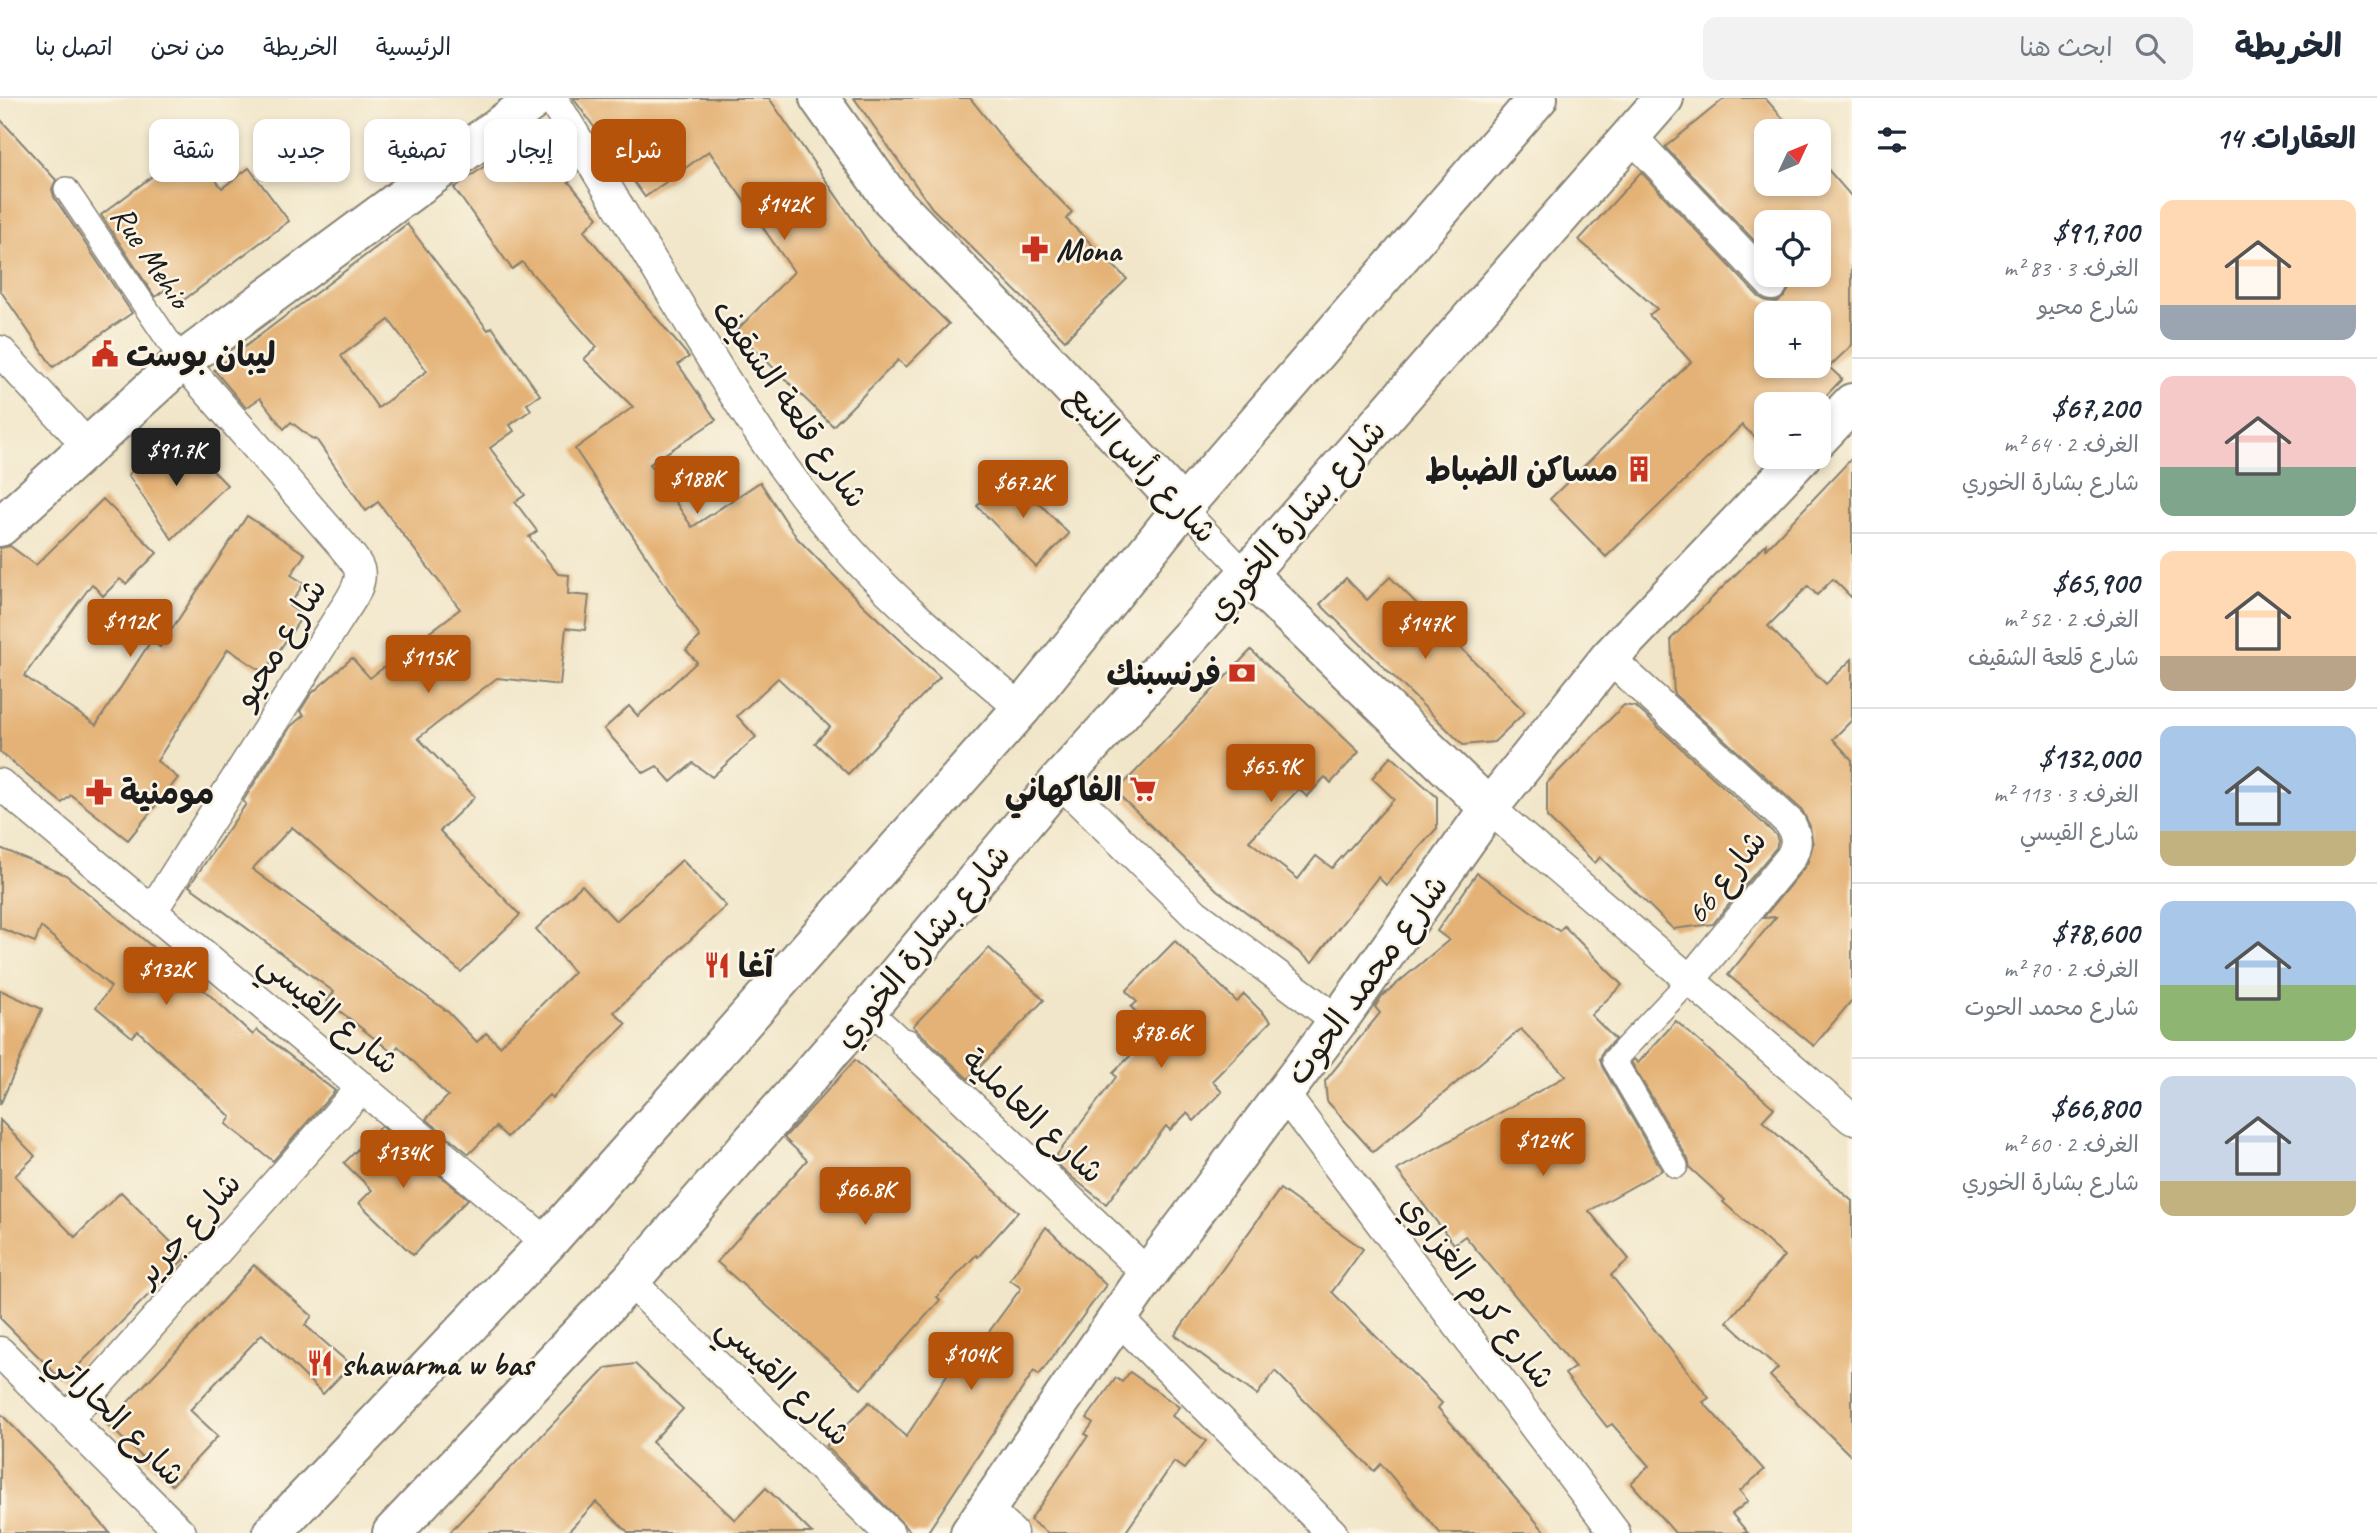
<!DOCTYPE html>
<html lang="ar">
<head>
<meta charset="utf-8">
<style>
  :root { --surface:#fff; --page:#f2f2f3; --text:#1f2937; --muted:#747a83; --line:#e0e1e3; --accent:#b45309 }
  body { margin:0; font-family:Caveat,"Playpen Sans Arabic",sans-serif; background:var(--page); color:var(--text); direction:rtl; height:100vh; display:flex; flex-direction:column; font-size:26px; white-space:nowrap }
  * { box-sizing:border-box; margin:0 }
  p { font-size:23px; color:var(--muted) }
  .icon { flex:none; width:38px; height:38px; fill:none; stroke:currentColor; stroke-width:2; stroke-linecap:round; stroke-linejoin:round }
  .map { position:relative; flex:1; overflow:hidden; direction:ltr }
  .side { display:flex; flex-direction:column; background:var(--surface); width:525px }
  .side>* { flex:none }
  .banner { position:absolute; left:21px; top:21px; width:665px; height:63px; direction:rtl; display:flex; gap:14px }
  .needle { width:46px; rotate:46deg }
  .tools { position:absolute; left:1754px; top:21px; display:grid; gap:14px }
  .tools a { display:grid; place-items:center; width:77px; height:77px; border-radius:14px; background:var(--surface); box-shadow:0 4px 10px #0003; font-size:35px }
  .price { position:absolute; translate:-50% -60px; padding:0 16px; border-radius:7px; background:var(--accent); color:#fff; font-size:23px; line-height:46px; filter:drop-shadow(0 2px 4px #0008) }
  .price::after { content:''; position:absolute; left:50%; top:42px; width:21px; height:16px; margin-left:-10px; background:inherit; clip-path:polygon(0 0,100% 0,50% 100%) }
  .price.active { background:#222; color:#fff }
  ul { padding:0; list-style:none }
  li { display:flex; align-items:center; gap:21px; height:175px; padding:0 21px }
  li+li { border-top:2px solid var(--line) }
  li span { display:grid; place-items:center; flex:none; width:196px; height:140px; border-radius:14px; color:#555 }
  li>.icon { margin-inline-start:auto }
  span .icon { width:84px; height:84px; fill:#fffc; stroke-width:1 }
  li b { font-size:30px }
  h2 { display:flex; justify-content:space-between; align-items:center; height:84px; padding:0 21px; font-size:30px }
  .chip { padding:0 24px; border-radius:14px; background:var(--surface); box-shadow:0 4px 10px #0003; font-size:24px; line-height:63px }
  .chip.active { background:var(--accent); color:#fff }
  header { display:flex; align-items:center; gap:42px; box-sizing:border-box; height:98px; padding:0 35px; background:var(--surface); border-bottom:2px solid var(--line) }
  header strong { font-size:33px }
  nav { display:flex; gap:38px; margin-inline-start:auto; font-size:24px }
  .search { width:490px; height:63px; background:var(--page); display:flex; align-items:center; gap:18px; box-sizing:border-box; padding:0 24px; border-radius:14px; color:var(--muted); font-size:26px }
  main { display:flex; flex:1; min-height:0 }
  .map>svg:first-child { display:block }
  .building { fill:#e4b276; fill-rule:evenodd }
  .lines { fill:none; stroke-linecap:round; stroke-linejoin:round }
  .pedestrian-casing { stroke:#868172; stroke-width:26 }
  .minor-casing { stroke:#868172; stroke-width:33 }
  .tertiary-casing { stroke:#868172; stroke-width:42 }
  .primary-casing { stroke:#868172; stroke-width:42 }
  .pedestrian { stroke:#fff; stroke-width:23 }
  .minor { stroke:#fff; stroke-width:30 }
  .tertiary { stroke:#fff; stroke-width:38 }
  .primary { stroke:#fff; stroke-width:38 }
  .labels { text-anchor:middle; stroke-width:5; stroke-linejoin:round; paint-order:stroke }
  .poi-label { font-size:33px; font-weight:bold; fill:#1c1c1c; stroke:#fcf5e5; text-anchor:start }
  .street-label { font-size:33px; fill:#1c1c1c; stroke:#fcf5e5 }
</style>
</head>
<body>
<header>
<strong>الخريطة</strong>
<div class="search"><svg class="icon" aria-label="search" viewBox="0 0 24 24"><circle cx="10" cy="10" r="6"/><path d="M15 15l6 6"/></svg>ابحث هنا</div>
<nav><a>الرئيسية</a><a>الخريطة</a><a>من نحن</a><a>اتصل بنا</a></nav>
</header>
<main>
<section class="side">
<h2>العقارات: 14<svg class="icon" aria-label="filters" viewBox="0 0 24 24"><path d="M4 7h16M4 17h16"/><circle cx="9" cy="7" r="2"/><circle cx="15" cy="17" r="2"/></svg></h2>
<ul>
<li><span style="background:linear-gradient(#ffd9b3 75%,#9aa5b1 0)"><svg class="icon" aria-label="home" viewBox="0 0 24 24"><path d="M3 11l9-7 9 7M6 9v11h12V9"/></svg></span><div><b>$91,700</b><p>الغرف: 3 · 83 m²</p><p>شارع محيو</p></div></li>
<li><span style="background:linear-gradient(#f6c9c9 65%,#7fa58c 0)"><svg class="icon" aria-label="home" viewBox="0 0 24 24"><path d="M3 11l9-7 9 7M6 9v11h12V9"/></svg></span><div><b>$67,200</b><p>الغرف: 2 · 64 m²</p><p>شارع بشارة الخوري</p></div></li>
<li><span style="background:linear-gradient(#ffd9b3 75%,#b9a48a 0)"><svg class="icon" aria-label="home" viewBox="0 0 24 24"><path d="M3 11l9-7 9 7M6 9v11h12V9"/></svg></span><div><b>$65,900</b><p>الغرف: 2 · 52 m²</p><p>شارع قلعة الشقيف</p></div></li>
<li><span style="background:linear-gradient(#a9c7e8 75%,#c2b280 0)"><svg class="icon" aria-label="home" viewBox="0 0 24 24"><path d="M3 11l9-7 9 7M6 9v11h12V9"/></svg></span><div><b>$132,000</b><p>الغرف: 3 · 113 m²</p><p>شارع القيسي</p></div></li>
<li><span style="background:linear-gradient(#a9c7e8 60%,#8fb573 0)"><svg class="icon" aria-label="home" viewBox="0 0 24 24"><path d="M3 11l9-7 9 7M6 9v11h12V9"/></svg></span><div><b>$78,600</b><p>الغرف: 2 · 70 m²</p><p>شارع محمد الحوت</p></div></li>
<li><span style="background:linear-gradient(#c9d6e8 75%,#c2b280 0)"><svg class="icon" aria-label="home" viewBox="0 0 24 24"><path d="M3 11l9-7 9 7M6 9v11h12V9"/></svg></span><div><b>$66,800</b><p>الغرف: 2 · 60 m²</p><p>شارع بشارة الخوري</p></div></li>
</ul>
</section>
<div class="map">
<svg width="1852" height="1435" viewBox="0 0 1852 1435">
  <rect width="100%" height="100%" fill="#fcf5e5"/>
  <filter id="ink" filterUnits="userSpaceOnUse"><feTurbulence type="fractalNoise" baseFrequency=".0143" numOctaves="2"/><feDisplacementMap in="SourceGraphic" scale="14" xChannelSelector="R" yChannelSelector="G"/><feConvolveMatrix kernelMatrix="1 2 1 2 8 2 1 2 1" color-interpolation-filters="sRGB"/></filter>
  <filter id="wash" filterUnits="userSpaceOnUse"><feTurbulence type="fractalNoise" baseFrequency=".00686" numOctaves="4" result="noise"/><feDisplacementMap in="SourceGraphic" scale="28" xChannelSelector="R" yChannelSelector="G"/><feGaussianBlur stdDeviation="1.57" result="paint"/><feColorMatrix in="noise" values="0 0 0 0 0 0 0 0 0 0 0 0 0 0 0 0 0 1.4 0 .05"/><feComposite in="paint" operator="in"/></filter>
  <g filter="url(#wash)">
    <rect width="100%" height="100%" fill="#f1e6c9"/>
    <g id="blocks">
      <g class="building">
        <polygon points="573,0 769,0 873,151 949,226 906,269 898,262 833,328 736,233 794,174 709,53 645,99"/>
        <polygon points="854,0 970,0 1014,55 1072,114 1066,121 1127,181 1065,242 932,110"/>
        <path d="M1725 0H1765L1794 33H1766V86H1818V60L1852 99V247L1829 269 1842 281 1818 306H1766V350L1742 327 1606 459 1550 401 1691 264 1649 217 1657 211 1579 142 1641 74 1759 199 1766 203 1777 204 1784 199 1789 191V184L1786 177H1818V124H1766V155L1665 49ZM1766 215H1818V268H1766Z"/>
        <polygon points="0,21 56,82 52,91 54,99 132,215 53,269 0,192"/>
        <polygon points="521,42 538,47 598,119 584,133 689,259 678,266 716,322 650,366 692,429 760,384 797,440 864,508 940,579 848,676 815,645 830,629 778,580 737,618 756,639 712,679 693,665 671,684 657,668 644,675 604,631 629,608 638,618 697,564 686,552 700,539 575,351 633,309 584,261 597,249 522,164 512,171 454,90"/>
        <polygon points="191,49 222,90 249,70 289,123 177,207 166,191 155,199 101,117"/>
        <path d="M407 126 488 232 492 229 540 297 527 306 531 312 510 327 514 333 490 350 525 397 515 404 537 433 529 439 558 476 569 477 568 496 589 498 585 532 566 530 560 587 497 580 418 640 475 699 440 733 520 817 461 874 292 729 252 771 448 914 477 944 486 935 500 948 574 874 536 831 582 787 616 823 682 762 726 808 614 914 626 926 552 1000 549 997 507 1039 496 1029 469 1056 426 1021 448 998 398 948 393 955 327 903 334 894 189 788 246 706 243 703 291 628 304 617 300 613 311 596 352 560 370 580 460 511 378 404 366 413 316 341 314 342 291 324 284 331 260 300 246 310 214 272ZM389 222 427 273 378 310 341 258Z"/>
        <polygon points="174,349 191,366 199,358 227,387 172,441 128,377 152,354 161,363"/>
        <polygon points="1852,360 1852,500 1833,481 1817,497 1808,488 1768,528 1826,586 1852,561 1852,622 1833,641 1852,662 1852,902 1814,948 1728,877 1776,819 1763,820 1807,766 1813,747 1810,728 1802,712 1674,596 1671,541 1766,446 1766,451"/>
        <polygon points="1010,375 1069,436 1036,469 977,408"/>
        <polygon points="103,401 157,455 126,486 120,481 103,498 92,486 24,578 96,627 151,543 160,549 247,418 305,456 291,477 304,485 289,508 303,517 264,575 228,551 157,663 178,680 128,742 71,697 62,705 0,654 0,450 10,448 36,467"/>
        <polygon points="1390,479 1525,614 1494,644 1463,647 1320,506 1346,480 1367,502"/>
        <polygon points="1251,552 1359,654 1331,685 1325,679 1307,699 1299,691 1249,743 1298,781 1316,758 1332,770 1394,701 1372,680 1391,658 1437,699 1437,730 1386,787 1378,779 1312,864 1217,792 1116,694"/>
        <polygon points="1624,607 1636,609 1776,737 1778,743 1776,750 1713,826 1673,831 1600,759 1595,765 1547,719 1547,685"/>
        <polygon points="0,750 66,777 202,890 253,937 257,932 335,993 273,1063 226,1026 231,1019 138,933 132,939 96,909 111,889 41,829 35,844 0,830"/>
        <polygon points="1477,775 1559,833 1564,828 1622,887 1591,917 1615,941 1603,953 1600,961 1602,968 1662,1072 1589,1113 1629,1161 1611,1177 1709,1300 1703,1304 1764,1372 1740,1393 1748,1403 1732,1416 1748,1435 1675,1435 1631,1385 1649,1368 1612,1326 1607,1329 1565,1276 1575,1269 1465,1138 1454,1146 1397,1072 1566,978 1521,931 1373,1054 1327,1003 1325,983 1380,915 1375,909 1382,898 1449,842 1437,833"/>
        <polygon points="1175,843 1237,904 1244,896 1271,923 1212,983 1222,994 1194,1023 1187,1015 1170,1032 1166,1028 1106,1106 1073,1080 1053,1062 1116,979 1113,975 1155,933 1131,909 1137,904 1126,893"/>
        <polygon points="989,850 1044,902 968,981 913,928"/>
        <polygon points="0,892 42,911 0,1007"/>
        <polygon points="1676,923 1774,1010 1762,1023 1852,1103 1852,1359 1770,1278 1778,1270 1727,1224 1784,1158 1723,1104 1725,1102 1690,1070 1688,1061 1631,964 1634,961 1638,965"/>
        <polygon points="855,962 1018,1114 978,1159 976,1157 937,1199 940,1202 861,1291 717,1164 807,1062 784,1040"/>
        <polygon points="0,1022 35,1058 15,1078 75,1139 121,1094 186,1159 63,1283 0,1220"/>
        <polygon points="381,1028 468,1101 413,1157 359,1105 372,1092 344,1065"/>
        <polygon points="1280,1091 1363,1151 1332,1194 1442,1305 1438,1310 1546,1435 1440,1435 1381,1366 1374,1373 1275,1273 1257,1297 1175,1237"/>
        <polygon points="1046,1129 1106,1187 1039,1277 1034,1273 927,1435 912,1435 826,1348 869,1304 906,1339 972,1239 980,1246 1021,1190 1010,1182"/>
        <polygon points="254,1167 312,1218 305,1227 351,1267 323,1296 262,1236 190,1312 218,1338 172,1387 107,1326 192,1237"/>
        <polygon points="635,1266 683,1311 652,1344 735,1422 766,1390 812,1435 629,1435 596,1404 567,1435 449,1435 606,1270"/>
        <polygon points="1130,1274 1179,1309 1172,1318 1206,1343 1184,1371 1174,1364 1125,1435 1048,1435 1030,1422 1088,1338 1085,1336 1093,1325 1087,1320 1116,1280 1122,1284"/>
        <polygon points="0,1315 51,1367 110,1435 0,1435"/>
      </g>
    </g>
  </g>
  <g filter="url(#ink)">
    <use href="#blocks" fill-opacity="0" stroke="#868172" stroke-width="2"/>
    <g class="lines">
      <g class="pedestrian-casing">
        <g id="pedestrian">
          <polyline points="66,91 182,263"/>
          <polyline points="1183,409 1247,476"/>
          <polyline points="868,911 906,946"/>
          <polyline points="1676,1068 1614,962 1690,882"/>
        </g>
      </g>
      <g class="minor-casing">
        <g id="minor">
          <path d="M552 0C597 74 643 148 688 222 739 306 793 392 860 464 910 517 966 563 1021 611"/>
          <polyline points="1631,38 1772,187"/>
          <polyline points="0,253 88,348"/>
          <path d="M1609 560 1790 725C1797 739 1798 745 1791 759L1690 882"/>
          <polyline points="1059,683 1195,816 1338,923"/>
          <polyline points="0,686 547,1145"/>
          <polyline points="1489,710 1852,1021"/>
          <path d="M152 813 337 523C345 509 364 488 359 471 356 462 347 454 342 447L182 263"/>
          <polyline points="906,946 1148,1176"/>
          <polyline points="1283,995 1615,1435"/>
          <polyline points="630,1183 889,1435"/>
          <polyline points="1119,1221 1332,1435"/>
          <polyline points="0,1254 181,1435"/>
          <polyline points="68,1320 362,989"/>
          <polyline points="987,1411 1012,1435"/>
        </g>
      </g>
      <g class="tertiary-casing">
        <g id="tertiary">
          <polyline points="819,0 891,101 1033,248 1183,409"/>
          <polyline points="1818,341 1852,305"/>
          <polyline points="0,429 182,263 537,0"/>
          <polyline points="1247,476 1489,710"/>
          <polyline points="970,1435 1148,1176 1338,923 1489,710 1609,560 1801,359"/>
        </g>
      </g>
      <g class="primary-casing">
        <g id="primary">
          <polyline points="272,1435 547,1145 1021,611 1183,409 1538,0"/>
          <polyline points="392,1435 630,1183 868,911 1059,683 1247,476 1664,0"/>
        </g>
      </g>
      <use href="#pedestrian" class="pedestrian"/>
      <use href="#minor" class="minor"/>
      <use href="#tertiary" class="tertiary"/>
      <use href="#primary" class="primary"/>
    </g>
  </g>
  <defs>
    <g id="pharmacy-bare" transform="scale(2.1)"><path d="M-2-6h4v4h4v4h-4v4h-4v-4h-4v-4h4Z" fill="#c8321e" stroke="#fcf5e5" stroke-width="2.5" paint-order="stroke"/></g>
    <g id="civic-bare" transform="scale(2.1)"><path d="M-.6-6.5H3V-4.5H.6V-3L4-1V1h2V6H-6V1h2V-1L-.6-3ZM-1.2 2.5V6h2.4V2.5Z" fill="#c8321e" stroke="#fcf5e5" stroke-width="2.5" paint-order="stroke"/></g>
    <g id="building-bare" transform="scale(2.1)"><path d="M-4-6H4V6H1V3H-1V6H-4ZM-2.5-4.3h1.7v1.8h-1.7ZM.8-4.3h1.7v1.8H.8ZM-2.5-1h1.7V.8h-1.7ZM.8-1h1.7V.8H.8Z" fill="#c8321e" stroke="#fcf5e5" stroke-width="2.5" paint-order="stroke"/></g>
    <g id="bank-bare" transform="scale(2.1)"><path d="M-6-4H6V4H-6ZM0-2.3a2.3 2.3 0 1 0 0 4.6a2.3 2.3 0 1 0 0-4.6Z" fill="#c8321e" stroke="#fcf5e5" stroke-width="2.5" paint-order="stroke"/></g>
    <g id="supermarket-bare" transform="scale(2.1)"><path d="M-6-5.5h2.5l.6 2H6L4.5 2H-2.5L-4.4-4H-6ZM-1.5 3.2a1.3 1.3 0 1 0 .1 0ZM3 3.2a1.3 1.3 0 1 0 .1 0Z" fill="#c8321e" stroke="#fcf5e5" stroke-width="2.5" paint-order="stroke"/></g>
    <g id="restaurant-bare" transform="scale(2.1)"><path d="M-5-6h1v4h1v-4h1v4h1v-4h1v5L-1.5 .5V6h-2V.5L-5-1ZM5-6V6H3V1.5H1.5Q1.5-4 5-6Z" fill="#c8321e" stroke="#fcf5e5" stroke-width="2.5" paint-order="stroke"/></g>
  </defs>
  <g fill-rule="evenodd">
    <use href="#pharmacy-bare" x="1035" y="151"/>
    <use href="#civic-bare" x="105" y="256"/>
    <use href="#building-bare" x="1639" y="371"/>
    <use href="#bank-bare" x="1242" y="575"/>
    <use href="#supermarket-bare" x="1143" y="691"/>
    <use href="#pharmacy-bare" x="99" y="694"/>
    <use href="#restaurant-bare" x="717" y="867"/>
    <use href="#restaurant-bare" x="320" y="1265"/>
  </g>
  <g class="labels">
    <g class="poi-label">
      <text x="1056" y="163">Mona</text>
      <text x="126" y="268">ليبان بوست</text>
      <text x="1618" y="383" text-anchor="end">مساكن الضباط</text>
      <text x="1221" y="587" text-anchor="end">فرنسبنك</text>
      <text x="1122" y="703" text-anchor="end">الفاكهاني</text>
      <text x="120" y="706">مومنية</text>
      <text x="738" y="879">آغا</text>
      <text x="341" y="1277">shawarma w bas</text>
    </g>
    <g class="street-label">
      <text transform="translate(152 158) rotate(56)" y="12">Rue Mehio</text>
      <text transform="translate(791 305) rotate(55)" y="12">شارع قلعة الشقيف</text>
      <text transform="translate(1143 365) rotate(47)" y="12">شارع رأس النبع</text>
      <text transform="translate(1295 421) rotate(-49)" y="12">شارع بشارة الخوري</text>
      <text transform="translate(279 544) rotate(-58)" y="12">شارع محيو</text>
      <text transform="translate(1725 778) rotate(-52)" y="12">شارع 66</text>
      <text transform="translate(921 847) rotate(-50)" y="12">شارع بشارة الخوري</text>
      <text transform="translate(1366 881) rotate(-54)" y="12">شارع محمد الحوت</text>
      <text transform="translate(330 914) rotate(40)" y="12">شارع القيسي</text>
      <text transform="translate(1034 1017) rotate(43)" y="12">شارع العاملية</text>
      <text transform="translate(187 1130) rotate(-48)" y="12">شارع جرير</text>
      <text transform="translate(1479 1193) rotate(53)" y="12">شارع كرم الغزاوي</text>
      <text transform="translate(785 1282) rotate(44)" y="12">شارع القيسي</text>
      <text transform="translate(117 1318) rotate(45)" y="12">شارع الحاراتي</text>
    </g>
  </g>
</svg>
<div class="tools">
<a><svg class="needle" viewBox="-14 -14 28 28"><path d="M0-13l5 13h-10z" fill="#e53935"/><path d="M0 13l5-13h-10z" fill="#747a83"/></svg></a>
<a><svg class="icon" aria-label="locate" viewBox="0 0 24 24"><circle cx="12" cy="12" r="6"/><path d="M12 2v4M12 18v4M2 12h4M18 12h4"/></svg></a>
<a>+</a>
<a>−</a>
</div>
<b class="price" style="left:784px;top:144px">$142K</b>
<b class="price active" style="left:176px;top:390px">$91.7K</b>
<b class="price" style="left:697px;top:418px">$188K</b>
<b class="price" style="left:1023px;top:422px">$67.2K</b>
<b class="price" style="left:130px;top:561px">$112K</b>
<b class="price" style="left:1425px;top:563px">$147K</b>
<b class="price" style="left:428px;top:597px">$115K</b>
<b class="price" style="left:1271px;top:706px">$65.9K</b>
<b class="price" style="left:166px;top:909px">$132K</b>
<b class="price" style="left:1161px;top:972px">$78.6K</b>
<b class="price" style="left:1543px;top:1080px">$124K</b>
<b class="price" style="left:403px;top:1092px">$134K</b>
<b class="price" style="left:865px;top:1129px">$66.8K</b>
<b class="price" style="left:971px;top:1294px">$104K</b>
<div class="banner">
<a class="chip active">شراء</a>
<a class="chip">إيجار</a>
<a class="chip">تصفية</a>
<a class="chip">جديد</a>
<a class="chip">شقة</a>
</div>
</div>
</main>
</body>
</html>
